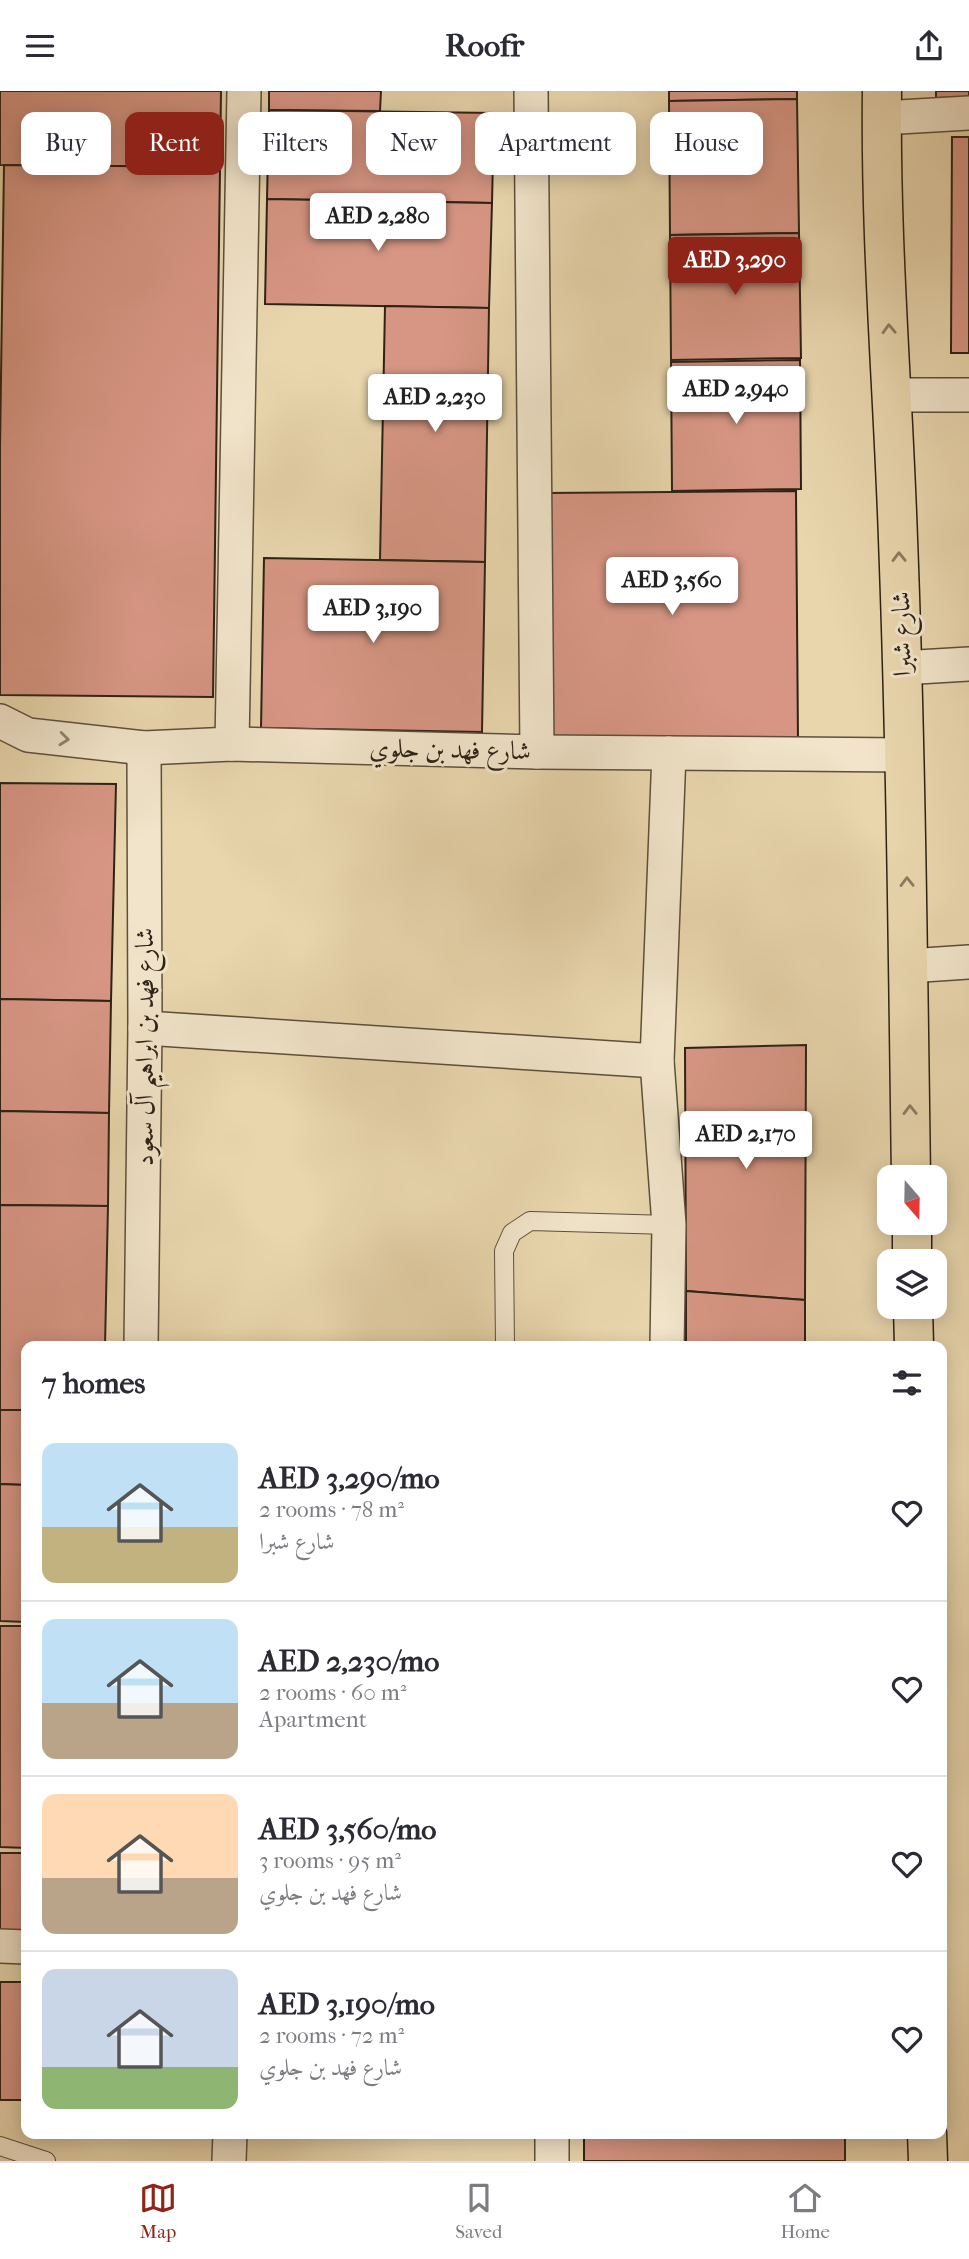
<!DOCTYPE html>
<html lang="en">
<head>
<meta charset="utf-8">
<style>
  :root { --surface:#fff; --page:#f7f7f7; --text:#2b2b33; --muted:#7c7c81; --line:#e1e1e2; --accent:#8f2418 }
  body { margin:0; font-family:"IM FELL French Canon",Amiri,serif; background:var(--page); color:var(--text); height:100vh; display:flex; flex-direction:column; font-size:26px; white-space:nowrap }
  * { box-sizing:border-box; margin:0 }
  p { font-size:23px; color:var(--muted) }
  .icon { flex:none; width:38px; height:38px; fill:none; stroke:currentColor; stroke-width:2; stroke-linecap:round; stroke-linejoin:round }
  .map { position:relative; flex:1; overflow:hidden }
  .side { position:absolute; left:21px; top:1250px; width:926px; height:798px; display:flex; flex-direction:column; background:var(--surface); border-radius:14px; box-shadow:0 4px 18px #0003 }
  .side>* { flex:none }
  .guide { position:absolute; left:21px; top:21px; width:928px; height:63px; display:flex; gap:14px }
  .needle { width:46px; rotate:160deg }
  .controls { position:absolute; left:877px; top:1074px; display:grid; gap:14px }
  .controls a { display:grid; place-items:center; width:70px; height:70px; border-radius:14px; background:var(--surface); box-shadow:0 4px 18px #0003; font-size:35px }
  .price { position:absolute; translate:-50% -60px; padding:0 16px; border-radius:7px; background:#fff; color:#222; font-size:23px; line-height:46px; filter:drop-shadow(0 2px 4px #0008) }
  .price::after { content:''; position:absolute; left:50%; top:42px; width:21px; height:16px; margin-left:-10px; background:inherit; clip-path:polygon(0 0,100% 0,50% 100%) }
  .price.active { background:var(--accent); color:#fff }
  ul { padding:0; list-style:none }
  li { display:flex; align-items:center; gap:21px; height:175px; padding:0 21px }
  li+li { border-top:2px solid var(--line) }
  li span { display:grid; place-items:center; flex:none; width:196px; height:140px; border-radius:14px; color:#555 }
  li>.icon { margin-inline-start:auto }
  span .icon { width:84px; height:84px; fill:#fffc; stroke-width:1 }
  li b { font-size:30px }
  h2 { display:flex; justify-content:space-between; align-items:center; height:84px; padding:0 21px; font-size:30px }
  .pill { padding:0 24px; border-radius:14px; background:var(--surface); box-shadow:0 4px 18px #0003; font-size:24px; line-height:63px }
  .pill.active { background:var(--accent); color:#fff }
  header { display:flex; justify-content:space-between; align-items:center; height:91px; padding:0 21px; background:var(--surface); font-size:32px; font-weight:700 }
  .tab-bar { display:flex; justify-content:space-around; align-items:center; height:98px; border-top:2px solid var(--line); background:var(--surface); font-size:19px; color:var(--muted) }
  .tab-bar a { display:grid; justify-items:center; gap:4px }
  .tab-bar .active { color:var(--accent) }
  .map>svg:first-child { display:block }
  .building { fill:#d79684; stroke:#2d2217; stroke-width:2 }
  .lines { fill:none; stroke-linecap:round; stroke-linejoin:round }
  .service-casing { stroke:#5c4f3c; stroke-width:20 }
  .minor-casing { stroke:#5c4f3c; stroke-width:36 }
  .primary-casing { stroke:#2d2217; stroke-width:41 }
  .service { stroke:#f1e4ca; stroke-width:18 }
  .minor { stroke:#f1e4ca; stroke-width:33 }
  .primary { stroke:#e9d6ad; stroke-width:38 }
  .oneway { stroke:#8b7c62 }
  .oneway2 { stroke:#8f8370 }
  .labels { text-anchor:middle; stroke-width:6; stroke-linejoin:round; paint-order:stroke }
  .street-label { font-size:26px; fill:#2d2217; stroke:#f1e4ca }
</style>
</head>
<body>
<header><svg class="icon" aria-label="menu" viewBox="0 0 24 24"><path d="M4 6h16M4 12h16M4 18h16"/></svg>Roofr<svg class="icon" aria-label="share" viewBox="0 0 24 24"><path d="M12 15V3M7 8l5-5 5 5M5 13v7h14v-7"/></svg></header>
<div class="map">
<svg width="969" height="2070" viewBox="0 0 969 2070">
  <rect width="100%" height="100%" fill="#e9d6ad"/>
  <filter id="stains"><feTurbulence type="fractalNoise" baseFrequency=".00286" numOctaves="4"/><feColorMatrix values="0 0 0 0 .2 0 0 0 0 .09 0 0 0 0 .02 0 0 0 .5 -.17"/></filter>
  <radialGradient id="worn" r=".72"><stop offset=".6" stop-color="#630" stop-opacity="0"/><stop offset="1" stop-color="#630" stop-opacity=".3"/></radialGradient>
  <g class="building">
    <polygon points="0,0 221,0 220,76 0,74"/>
    <polygon points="269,0 381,0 380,20 269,19"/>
    <polygon points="669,0 797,0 797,8 669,10"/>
    <polygon points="936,0 969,0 969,6 936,7"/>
    <polygon points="797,8 799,142 670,144 669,10"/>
    <polygon points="269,19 494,22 492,112 267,108"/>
    <polygon points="952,46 969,46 969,262 951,262"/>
    <polygon points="4,74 220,76 213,606 0,604 0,357"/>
    <polygon points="267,108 492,112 489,217 265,213"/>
    <polygon points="799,142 801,267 671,269 670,144"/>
    <polygon points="385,215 489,217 485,471 380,469"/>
    <polygon points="800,269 801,398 672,400 671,271"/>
    <polygon points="796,400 798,650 548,653 546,402"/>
    <polygon points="264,467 485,471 482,641 261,637"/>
    <polygon points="0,692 116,693 111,910 0,908"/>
    <polygon points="0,908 111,910 109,1022 0,1020"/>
    <polygon points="806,954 805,1209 686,1200 685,957"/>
    <polygon points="0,1020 109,1022 108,1115 0,1114"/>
    <polygon points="0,1114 108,1115 105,1255 26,1255 26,1319 0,1319"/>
    <polygon points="686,1200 805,1209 805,1255 686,1255"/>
    <polygon points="0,1319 26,1319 26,1394 0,1393"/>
    <polygon points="0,1393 26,1394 26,1531 0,1530"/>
    <polygon points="0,1535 26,1535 26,1757 0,1756"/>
    <polygon points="0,1762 26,1762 26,1846 0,1845"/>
    <rect x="0" y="1891" width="26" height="118"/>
    <rect x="584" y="2042" width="261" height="28"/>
  </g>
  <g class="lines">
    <g class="service-casing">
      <g id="service">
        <polyline points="505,1255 504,1160 512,1142 530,1130 669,1134"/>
        <polyline points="0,2055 46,2070"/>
      </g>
    </g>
    <g class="minor-casing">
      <g id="minor">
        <polyline points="531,0 537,661"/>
        <polyline points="882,27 969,22"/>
        <polyline points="891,304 969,304"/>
        <polyline points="901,577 969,573"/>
        <polyline points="0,630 28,644 144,657 232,653 537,661 905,664"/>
        <polyline points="232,653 244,0"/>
        <polyline points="908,875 969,871"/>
        <polyline points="145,937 657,970"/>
        <polyline points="141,1255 145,937 144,657"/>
        <polyline points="667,1255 669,1134 657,970 669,662"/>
        <polyline points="0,1855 26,1856"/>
        <polyline points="552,2042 552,2070"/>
        <polyline points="229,2070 230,2042"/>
      </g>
    </g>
    <g class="primary-casing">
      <g id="primary">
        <path d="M882 0C880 149 893 299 898 448 906 661 908 874 911 1087"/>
        <polyline points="912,1132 912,1171"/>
        <polyline points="913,1216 914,1255"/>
        <polyline points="927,2042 928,2070"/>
      </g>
    </g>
    <use href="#service" class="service"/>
    <use href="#minor" class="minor"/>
    <use href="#primary" class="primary"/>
  </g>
  <defs><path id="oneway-chevron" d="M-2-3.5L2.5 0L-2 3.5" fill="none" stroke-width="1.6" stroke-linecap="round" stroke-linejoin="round" transform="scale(1.75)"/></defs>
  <g class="oneway">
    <use href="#oneway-chevron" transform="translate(889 238) rotate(-92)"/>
    <use href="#oneway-chevron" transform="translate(899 466) rotate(-91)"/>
    <use href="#oneway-chevron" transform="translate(907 791) rotate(-91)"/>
    <use href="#oneway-chevron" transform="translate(910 1019) rotate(-91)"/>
  </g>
  <use class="oneway2" href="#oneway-chevron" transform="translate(64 648) rotate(6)"/>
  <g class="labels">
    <g class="street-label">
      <text transform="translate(901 543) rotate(-91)" y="9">شارع شبرا</text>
      <text transform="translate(450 658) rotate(1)" y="9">شارع فهد بن جلوي</text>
      <text transform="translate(144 956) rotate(-90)" y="9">شارع فهد بن ابراهيم آل سعود</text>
    </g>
  </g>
  <rect width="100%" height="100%" filter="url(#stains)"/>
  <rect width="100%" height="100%" fill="url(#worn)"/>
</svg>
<div class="controls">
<a><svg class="needle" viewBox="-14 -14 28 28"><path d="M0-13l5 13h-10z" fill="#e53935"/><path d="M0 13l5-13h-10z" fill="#7c7c81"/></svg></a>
<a><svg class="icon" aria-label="layers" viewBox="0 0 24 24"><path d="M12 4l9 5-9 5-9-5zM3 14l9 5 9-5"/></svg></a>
</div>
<b class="price" style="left:378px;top:162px">AED 2,280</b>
<b class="price active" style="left:735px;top:206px">AED 3,290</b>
<b class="price" style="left:736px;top:335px">AED 2,940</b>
<b class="price" style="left:435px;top:343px">AED 2,230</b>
<b class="price" style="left:672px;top:526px">AED 3,560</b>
<b class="price" style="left:373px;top:554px">AED 3,190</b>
<b class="price" style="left:746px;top:1080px">AED 2,170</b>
<div class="guide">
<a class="pill">Buy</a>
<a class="pill active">Rent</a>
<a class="pill">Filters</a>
<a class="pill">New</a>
<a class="pill">Apartment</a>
<a class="pill">House</a>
</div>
<section class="side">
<h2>7 homes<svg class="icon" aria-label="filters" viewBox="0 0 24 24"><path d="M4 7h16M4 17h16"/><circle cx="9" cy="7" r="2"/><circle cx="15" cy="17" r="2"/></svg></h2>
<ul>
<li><span style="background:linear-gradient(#bfe0f5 60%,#c2b280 0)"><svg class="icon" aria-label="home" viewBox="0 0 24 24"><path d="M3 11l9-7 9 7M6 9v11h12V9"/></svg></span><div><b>AED 3,290/mo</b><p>2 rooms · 78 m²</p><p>شارع شبرا</p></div><svg class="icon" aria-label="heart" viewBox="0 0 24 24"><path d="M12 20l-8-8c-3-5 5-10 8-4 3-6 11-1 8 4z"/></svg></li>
<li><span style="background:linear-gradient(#bfe0f5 60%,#b9a48a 0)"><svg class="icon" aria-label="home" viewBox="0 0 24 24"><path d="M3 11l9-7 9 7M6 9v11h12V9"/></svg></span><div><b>AED 2,230/mo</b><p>2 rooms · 60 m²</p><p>Apartment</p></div><svg class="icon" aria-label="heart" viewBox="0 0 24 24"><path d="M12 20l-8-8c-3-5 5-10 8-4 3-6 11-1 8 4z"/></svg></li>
<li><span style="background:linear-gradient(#ffd9b3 60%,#b9a48a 0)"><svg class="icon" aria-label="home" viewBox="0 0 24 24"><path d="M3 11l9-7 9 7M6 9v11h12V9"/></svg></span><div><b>AED 3,560/mo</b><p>3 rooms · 95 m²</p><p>شارع فهد بن جلوي</p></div><svg class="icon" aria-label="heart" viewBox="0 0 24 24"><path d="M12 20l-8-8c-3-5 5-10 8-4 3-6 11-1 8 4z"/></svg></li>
<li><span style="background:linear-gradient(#c9d6e8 70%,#8fb573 0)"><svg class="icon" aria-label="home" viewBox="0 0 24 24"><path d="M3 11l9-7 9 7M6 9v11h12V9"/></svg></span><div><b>AED 3,190/mo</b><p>2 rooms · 72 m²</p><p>شارع فهد بن جلوي</p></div><svg class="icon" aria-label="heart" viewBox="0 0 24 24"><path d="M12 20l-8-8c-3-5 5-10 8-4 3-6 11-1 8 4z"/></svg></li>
</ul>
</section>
</div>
<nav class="tab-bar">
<a class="active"><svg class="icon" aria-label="map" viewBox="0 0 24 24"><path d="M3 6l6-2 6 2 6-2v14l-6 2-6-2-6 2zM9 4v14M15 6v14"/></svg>Map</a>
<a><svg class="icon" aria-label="saved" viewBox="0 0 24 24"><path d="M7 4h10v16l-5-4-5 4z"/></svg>Saved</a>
<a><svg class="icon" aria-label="home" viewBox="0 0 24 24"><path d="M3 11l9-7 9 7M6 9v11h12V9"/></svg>Home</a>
</nav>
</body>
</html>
